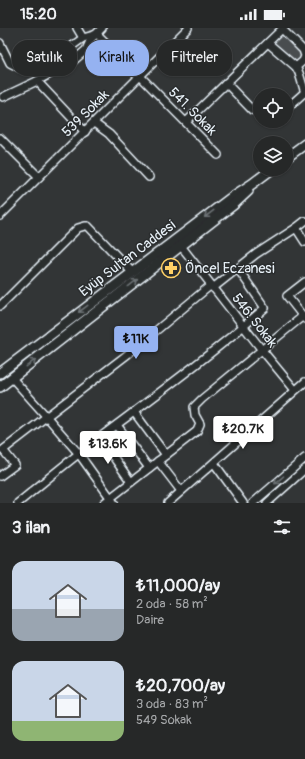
<!DOCTYPE html>
<html lang="tr">
<head>
<meta charset="utf-8">
<style>
  :root { --surface:#262828; --page:#2e3030; --text:#f1f3f6; --muted:#a4a6a8; --line:#424445; --accent:#95b2f1 }
  body { margin:0; font-family:Pangolin,sans-serif; background:var(--page); color:var(--text); height:100vh; display:flex; flex-direction:column; font-size:15px; white-space:nowrap }
  * { box-sizing:border-box; margin:0 }
  p { font-size:13px; color:var(--muted) }
  .icon { flex:none; width:22px; height:22px; fill:none; stroke:currentColor; stroke-width:2; stroke-linecap:round; stroke-linejoin:round }
  .map { position:relative; height:475px; overflow:hidden }
  .sheet { display:flex; flex-direction:column; background:var(--surface); flex:1 }
  .sheet>* { flex:none }
  .guide { position:absolute; left:12px; top:12px; width:281px; height:36px; display:flex; gap:8px }
  .buttons { position:absolute; left:253px; top:60px; display:grid; gap:8px }
  .buttons a { display:grid; place-items:center; width:40px; height:40px; border-radius:50%; background:var(--surface); box-shadow:0 1px 3px #0004,0 0 0 1px var(--line); font-size:20px }
  .price { position:absolute; translate:-50% -34px; padding:0 9px; border-radius:4px; background:#fff; color:#222; font-size:13px; line-height:26px; filter:drop-shadow(0 1px 2px #0008) }
  .price::after { content:''; position:absolute; left:50%; top:24px; width:12px; height:9px; margin-left:-6px; background:inherit; clip-path:polygon(0 0,100% 0,50% 100%) }
  .price.active { background:var(--accent); color:#111 }
  ul { padding:0; list-style:none }
  li { display:flex; align-items:center; gap:12px; height:100px; padding:0 12px }
  li span { display:grid; place-items:center; flex:none; width:112px; height:80px; border-radius:12px; color:#555 }
  li>.icon { margin-inline-start:auto }
  span .icon { width:48px; height:48px; fill:#fffc; stroke-width:1 }
  li b { font-size:17px }
  h2 { display:flex; justify-content:space-between; align-items:center; height:48px; padding:0 12px; font-size:17px }
  .chip { padding:0 14px; border-radius:16px; background:var(--surface); box-shadow:0 1px 3px #0004,0 0 0 1px var(--line); font-size:14px; line-height:36px }
  .chip.active { background:var(--accent); color:#111 }
  .status { display:flex; justify-content:space-between; align-items:center; height:28px; padding:0 20px; background:var(--surface); direction:ltr }
  .status svg { height:11px; fill:currentColor }
  .map>svg:first-child { display:block }
  .green { fill:#494d4f; stroke:#989fa4 }
  .lines { fill:none; stroke-linecap:round; stroke-linejoin:round }
  .minor-casing { stroke:#e8f1f8; stroke-width:10 }
  .major-casing { stroke:#e8f1f8; stroke-width:12 }
  .minor { stroke:#2a2d2e; stroke-width:7 }
  .major { stroke:#2a2d2e; stroke-width:9 }
  .oneway { stroke:#6c7275 }
  .labels { text-anchor:middle; stroke-width:3; stroke-linejoin:round; paint-order:stroke }
  .street-label { font-size:14px; fill:#e8f1f8; stroke:#2a2d2e }
  .poi-label { font-size:14px; fill:#e8f1f8; stroke:#2a2d2e; text-anchor:start }
</style>
</head>
<body>
<div class="status"><b>15:20</b><svg viewBox="0 0 49 12"><path d="M0 12V9h3v3zM5 12V6h3v6zM10 12V3h3v9zM15 12V0h3v12zM26 1h20v11H26zM47 4h2v5h-2z"/></svg></div>
<div class="map">
<svg width="305" height="475" viewBox="0 0 305 475">
  <rect width="100%" height="100%" fill="#323536"/>
  <filter id="ink" filterUnits="userSpaceOnUse"><feTurbulence type="fractalNoise" baseFrequency=".025" numOctaves="2"/><feDisplacementMap in="SourceGraphic" scale="8" xChannelSelector="R" yChannelSelector="G"/><feConvolveMatrix kernelMatrix="1 2 1 2 8 2 1 2 1" color-interpolation-filters="sRGB"/></filter>
  <g filter="url(#ink)">
    <polygon class="green" points="283,5 299,21 302,28 296,36 272,15"/>
    <g class="lines">
      <g class="minor-casing">
        <g id="minor">
          <polyline points="77,0 83,10"/>
          <polyline points="282,1 303,22 305,28 303,33 296,39"/>
          <polyline points="0,15 10,35 20,40 25,40 42,34 68,21 83,10 97,6 140,48 218,127"/>
          <polyline points="268,15 296,39 299,45 305,65"/>
          <polyline points="37,53 85,104"/>
          <polyline points="226,55 252,82 260,77"/>
          <polyline points="3,69 37,53 72,34 86,22 91,11 102,0"/>
          <polyline points="286,81 305,64"/>
          <polyline points="186,94 283,0"/>
          <polyline points="94,95 109,106 149,149"/>
          <polyline points="0,110 39,149"/>
          <polyline points="0,188 188,0"/>
          <polyline points="296,200 305,214"/>
          <polyline points="181,218 262,322 295,362"/>
          <polyline points="305,254 287,268 305,291"/>
          <polyline points="213,260 256,226 296,200 305,193"/>
          <polyline points="0,278 78,200 85,198 88,198 132,244"/>
          <polyline points="12,350 47,389 79,426 114,475"/>
          <polyline points="134,384 166,427"/>
          <polyline points="117,397 149,440"/>
          <polyline points="100,410 131,454"/>
          <polyline points="158,433 181,463"/>
          <polyline points="214,435 243,475"/>
          <polyline points="0,448 15,437 3,422 128,326 211,257"/>
          <path d="M18 475C45 453 71 431 99 410 155 368 212 326 265 280L238 241"/>
          <polyline points="104,475 197,403 200,396 195,387 194,379 202,371 303,288"/>
          <polyline points="168,475 305,354"/>
          <polyline points="253,475 305,430"/>
          <polyline points="267,475 305,441"/>
        </g>
      </g>
      <g class="major-casing">
        <g id="major">
          <polyline points="286,130 305,116"/>
          <polyline points="0,345 232,169 252,156 272,141"/>
          <polyline points="0,359 233,177 248,163"/>
        </g>
      </g>
      <use href="#minor" class="minor"/>
      <use href="#major" class="major"/>
    </g>
    <defs><path id="oneway-shaft" d="M-6 0H5M1.5-3L5.5 0L1.5 3" fill="none" stroke-width="1.6" stroke-linecap="round" stroke-linejoin="round"/></defs>
    <g class="oneway">
      <use href="#oneway-shaft" transform="translate(209 186) rotate(143)"/>
      <use href="#oneway-shaft" transform="translate(133 255) rotate(-38)"/>
      <use href="#oneway-shaft" transform="translate(83 281) rotate(143)"/>
      <use href="#oneway-shaft" transform="translate(31 335) rotate(-38)"/>
      <use href="#oneway-shaft" transform="translate(279 452) rotate(139)"/>
    </g>
  </g>
  <defs>
    <g id="pharmacy-ring" transform="scale(1)"><circle r="9.5" fill="#2a2d2e" stroke="#ffd166" stroke-width="1.5"/><path d="M-2-6h4v4h4v4h-4v4h-4v-4h-4v-4h4Z" fill="#ffd166"/></g>
  </defs>
  <g fill-rule="evenodd">
    <use href="#pharmacy-ring" x="171" y="240"/>
  </g>
  <g class="labels">
    <g class="street-label">
      <text transform="translate(193 83) rotate(45)" y="5">541. Sokak</text>
      <text transform="translate(85 85) rotate(-45)" y="5">539 Sokak</text>
      <text transform="translate(127 230) rotate(-37)" y="5">Eyüp Sultan Caddesi</text>
      <text transform="translate(255 292) rotate(52)" y="5">546. Sokak</text>
    </g>
    <g class="poi-label">
      <text x="185" y="245">Öncel Eczanesi</text>
    </g>
  </g>
</svg>
<div class="buttons">
<a><svg class="icon" aria-label="locate" viewBox="0 0 24 24"><circle cx="12" cy="12" r="6"/><path d="M12 2v4M12 18v4M2 12h4M18 12h4"/></svg></a>
<a><svg class="icon" aria-label="layers" viewBox="0 0 24 24"><path d="M12 4l9 5-9 5-9-5zM3 14l9 5 9-5"/></svg></a>
</div>
<b class="price active" style="left:136px;top:332px">₺11K</b>
<b class="price" style="left:243px;top:422px">₺20.7K</b>
<b class="price" style="left:108px;top:437px">₺13.6K</b>
<div class="guide">
<a class="chip">Satılık</a>
<a class="chip active">Kiralık</a>
<a class="chip">Filtreler</a>
</div>
</div>
<section class="sheet">
<h2>3 ilan<svg class="icon" aria-label="filters" viewBox="0 0 24 24"><path d="M4 7h16M4 17h16"/><circle cx="9" cy="7" r="2"/><circle cx="15" cy="17" r="2"/></svg></h2>
<ul>
<li><span style="background:linear-gradient(#c9d6e8 60%,#9aa5b1 0)"><svg class="icon" aria-label="home" viewBox="0 0 24 24"><path d="M3 11l9-7 9 7M6 9v11h12V9"/></svg></span><div><b>₺11,000/ay</b><p>2 oda · 58 m²</p><p>Daire</p></div></li>
<li><span style="background:linear-gradient(#c9d6e8 75%,#8fb573 0)"><svg class="icon" aria-label="home" viewBox="0 0 24 24"><path d="M3 11l9-7 9 7M6 9v11h12V9"/></svg></span><div><b>₺20,700/ay</b><p>3 oda · 83 m²</p><p>549 Sokak</p></div></li>
</ul>
</section>
</body>
</html>
